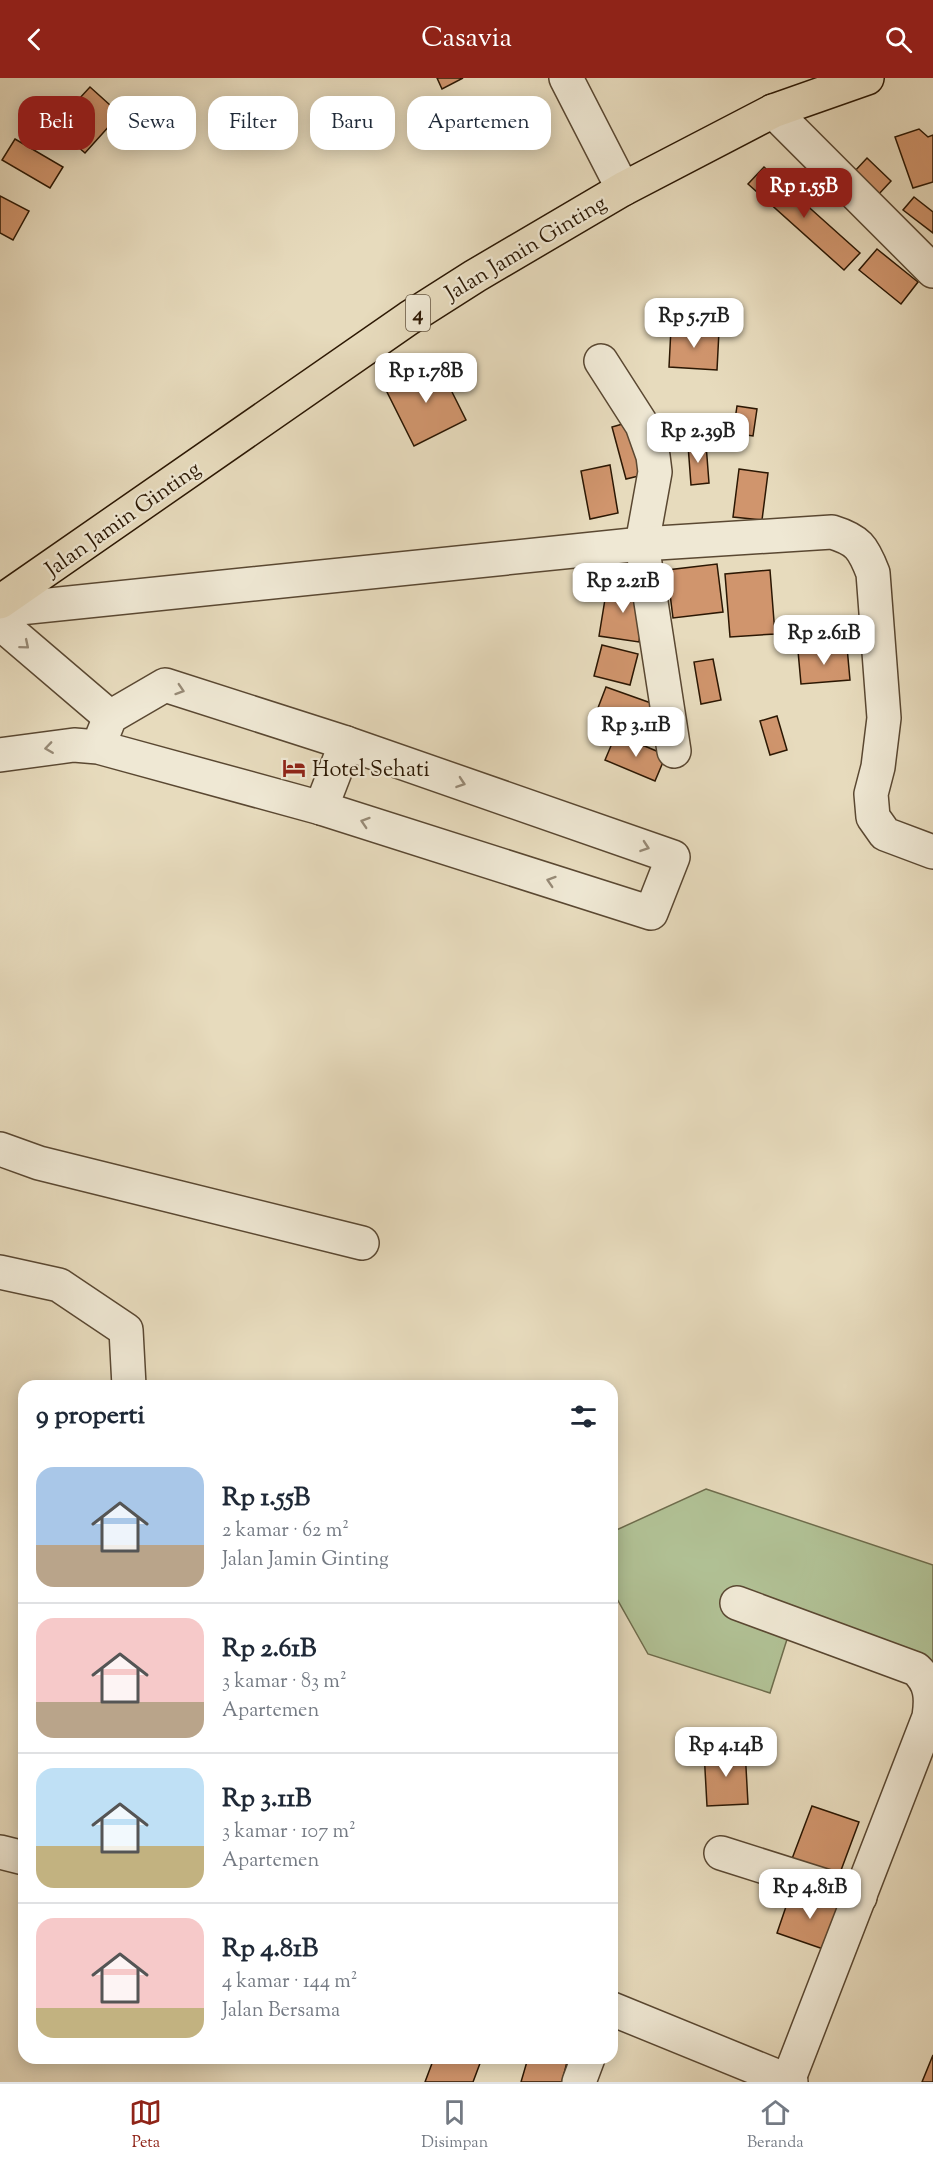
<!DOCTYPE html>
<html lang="id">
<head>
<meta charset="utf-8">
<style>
  :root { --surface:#fff; --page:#f2f2f3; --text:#1f2937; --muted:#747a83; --line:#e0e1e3; --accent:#8f2418 }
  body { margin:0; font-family:"Sorts Mill Goudy",serif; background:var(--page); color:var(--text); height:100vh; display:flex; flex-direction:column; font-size:22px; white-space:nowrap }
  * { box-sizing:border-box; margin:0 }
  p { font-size:20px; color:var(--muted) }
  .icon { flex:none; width:33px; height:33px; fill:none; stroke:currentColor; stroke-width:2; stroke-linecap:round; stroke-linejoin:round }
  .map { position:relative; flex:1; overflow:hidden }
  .details { position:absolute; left:18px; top:1302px; width:600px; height:684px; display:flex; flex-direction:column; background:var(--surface); border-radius:18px; box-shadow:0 3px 15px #0003 }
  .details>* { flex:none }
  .top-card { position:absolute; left:18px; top:18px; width:600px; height:54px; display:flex; gap:12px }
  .price { position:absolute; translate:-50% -51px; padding:0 14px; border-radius:12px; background:#fff; color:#222; font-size:20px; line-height:39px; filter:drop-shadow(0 2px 3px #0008) }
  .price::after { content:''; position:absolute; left:50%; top:36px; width:18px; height:14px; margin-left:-9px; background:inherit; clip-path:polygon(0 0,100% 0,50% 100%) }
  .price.active { background:var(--accent); color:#fff }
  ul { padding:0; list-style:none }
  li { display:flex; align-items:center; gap:18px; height:150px; padding:0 18px }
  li+li { border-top:2px solid var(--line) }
  li span { display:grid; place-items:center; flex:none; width:168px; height:120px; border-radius:18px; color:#555 }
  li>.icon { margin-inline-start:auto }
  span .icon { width:72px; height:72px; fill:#fffc; stroke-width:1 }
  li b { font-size:26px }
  h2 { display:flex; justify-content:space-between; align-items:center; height:72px; padding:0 18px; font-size:26px }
  .tag { padding:0 21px; border-radius:18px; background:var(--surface); box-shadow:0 3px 15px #0003; font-size:21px; line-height:54px }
  .tag.active { background:var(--accent); color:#fff }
  header { display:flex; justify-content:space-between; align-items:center; height:78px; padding:0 18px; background:var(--accent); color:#fff; font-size:27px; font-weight:600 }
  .menu { display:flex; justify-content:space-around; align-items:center; height:84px; border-top:2px solid var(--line); background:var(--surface); font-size:16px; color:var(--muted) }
  .menu a { display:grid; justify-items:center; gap:3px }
  .menu .active { color:var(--accent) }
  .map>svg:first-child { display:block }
  .green { fill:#b1c195; stroke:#6e6c4c; stroke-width:1.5 }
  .building { fill:#d0956d; stroke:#2b1703; stroke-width:1.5 }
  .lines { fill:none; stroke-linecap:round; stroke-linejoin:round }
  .minor-casing { stroke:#5a4832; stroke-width:36 }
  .highway-casing { stroke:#2b1703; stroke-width:36 }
  .minor { stroke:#efe8d4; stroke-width:33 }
  .highway { stroke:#e7dbbd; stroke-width:33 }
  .oneway { stroke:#978a76 }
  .labels { text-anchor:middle; stroke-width:4.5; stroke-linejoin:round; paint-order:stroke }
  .shield { fill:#efe8d4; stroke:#665642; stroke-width:1.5 }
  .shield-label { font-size:21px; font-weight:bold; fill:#2b1703 }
  .street-label { font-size:22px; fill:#2b1703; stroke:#efe8d4 }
  .poi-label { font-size:22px; fill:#2b1703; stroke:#efe8d4; text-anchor:start }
</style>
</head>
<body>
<header><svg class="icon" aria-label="back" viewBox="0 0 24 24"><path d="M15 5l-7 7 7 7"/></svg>Casavia<svg class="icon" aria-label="search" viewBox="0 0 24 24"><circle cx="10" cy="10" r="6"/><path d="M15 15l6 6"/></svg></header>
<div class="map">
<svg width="933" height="2004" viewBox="0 0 933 2004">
  <rect width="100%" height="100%" fill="#e7dbbd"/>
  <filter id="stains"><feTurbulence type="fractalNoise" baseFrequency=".00333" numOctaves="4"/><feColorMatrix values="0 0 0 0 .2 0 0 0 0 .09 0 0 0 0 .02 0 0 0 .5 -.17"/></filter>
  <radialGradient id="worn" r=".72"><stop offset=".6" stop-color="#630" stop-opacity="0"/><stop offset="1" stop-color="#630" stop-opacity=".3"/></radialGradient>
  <polygon class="green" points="706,1411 933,1487 933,1588 795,1536 770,1615 648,1576 612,1512 612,1454"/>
  <g class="building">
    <polygon points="437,0 463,0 442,11"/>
    <polygon points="90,9 120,36 85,75 54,48"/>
    <polygon points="919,51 928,59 933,57 933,104 913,110 895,59"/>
    <polygon points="15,61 63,89 50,110 2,82"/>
    <polygon points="867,80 891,103 878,117 854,94"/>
    <polygon points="764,89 860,175 844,192 748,106"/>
    <polygon points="0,118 29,133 13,162 0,155"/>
    <polygon points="914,119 933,134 933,155 903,132"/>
    <polygon points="877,171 918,204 901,226 859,192"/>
    <polygon points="671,250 719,253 717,292 669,289"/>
    <polygon points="437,284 466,342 414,368 385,310"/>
    <polygon points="737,328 757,331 753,358 733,355"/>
    <polygon points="633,343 647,396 626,401 612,349"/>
    <polygon points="706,366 709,405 691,407 688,367"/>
    <polygon points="610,387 618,435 590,441 581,393"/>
    <polygon points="739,391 768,395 762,442 733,439"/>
    <polygon points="717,486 723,534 673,540 667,492"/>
    <polygon points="770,492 775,556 730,559 725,496"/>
    <polygon points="607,509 647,514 639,564 599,558"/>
    <polygon points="602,567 638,576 630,607 594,598"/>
    <polygon points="847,569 850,602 801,606 798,573"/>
    <polygon points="713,581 721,622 701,626 694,584"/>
    <polygon points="606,609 665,630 655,656 596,635"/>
    <polygon points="777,638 787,672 770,677 760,643"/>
    <polygon points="616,656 666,677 655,703 605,682"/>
    <polygon points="745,1671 748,1726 707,1728 704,1673"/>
    <polygon points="812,1728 859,1744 837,1803 790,1786"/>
    <polygon points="792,1811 844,1829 829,1873 777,1855"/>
    <polygon points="933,1977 933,2004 922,2004"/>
    <polygon points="434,1980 482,1980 473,2004 425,2004"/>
    <polygon points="528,1980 568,1980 562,2004 521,2004"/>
  </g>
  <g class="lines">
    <g class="minor-casing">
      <g id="minor">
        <polyline points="566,0 623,111"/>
        <polyline points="773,33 933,193"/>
        <polyline points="601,283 642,347 653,378 655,394 642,466 674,673"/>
        <path d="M0 532 642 466 832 454C858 462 863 469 873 495L884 640 878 689 871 716 873 739 885 756 933 774"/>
        <polyline points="0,545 110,639"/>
        <polyline points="0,677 74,667 98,669 321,730 651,835 673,779 346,665 165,607 110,639 98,669"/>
        <polyline points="321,730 346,665"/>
        <polyline points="0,1071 39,1085 362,1165"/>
        <polyline points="0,1194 59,1207 126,1252 129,1308"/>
        <path d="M737 1525 916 1591C931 1605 932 1619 929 1639L788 2003"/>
        <polyline points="0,1774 24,1780"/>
        <polyline points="721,1775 860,1819"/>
        <polyline points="612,1931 791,2004"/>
        <polyline points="579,2004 588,1980"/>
      </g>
    </g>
    <g class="highway-casing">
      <polyline id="highway" points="0,524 409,240 475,198 623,111 773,33 867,0"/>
    </g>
    <use href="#minor" class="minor"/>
    <use href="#highway" class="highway"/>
  </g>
  <defs><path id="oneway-chevron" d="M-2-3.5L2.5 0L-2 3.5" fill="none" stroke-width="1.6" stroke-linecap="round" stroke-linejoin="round" transform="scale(1.5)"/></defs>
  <g class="oneway">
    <use href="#oneway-chevron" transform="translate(25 567) rotate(40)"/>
    <use href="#oneway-chevron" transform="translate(180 612) rotate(18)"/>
    <use href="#oneway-chevron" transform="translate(49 670) rotate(172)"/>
    <use href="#oneway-chevron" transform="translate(461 705) rotate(19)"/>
    <use href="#oneway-chevron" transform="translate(365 744) rotate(-162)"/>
    <use href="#oneway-chevron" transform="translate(645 769) rotate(19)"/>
    <use href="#oneway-chevron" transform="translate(551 803) rotate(-162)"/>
  </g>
  <defs>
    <g id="hotel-bare" transform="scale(1.8)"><path d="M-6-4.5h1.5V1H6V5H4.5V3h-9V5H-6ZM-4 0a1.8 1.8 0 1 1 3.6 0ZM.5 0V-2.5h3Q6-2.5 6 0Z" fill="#8f2418" stroke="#efe8d4" stroke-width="2.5" paint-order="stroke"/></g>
  </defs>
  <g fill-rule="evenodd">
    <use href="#hotel-bare" x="294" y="690"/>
  </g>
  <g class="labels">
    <rect class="shield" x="406" y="217" width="24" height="36" rx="4.5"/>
    <g class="shield-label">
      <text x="418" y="242">4</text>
    </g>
    <g class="street-label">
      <text transform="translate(525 169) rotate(-31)" y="8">Jalan Jamin Ginting</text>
      <text transform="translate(122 440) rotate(-35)" y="8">Jalan Jamin Ginting</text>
    </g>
    <g class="poi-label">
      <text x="312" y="698">Hotel Sehati</text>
    </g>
  </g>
  <rect width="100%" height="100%" filter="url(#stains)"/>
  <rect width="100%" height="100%" fill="url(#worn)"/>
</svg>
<b class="price active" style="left:804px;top:141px">Rp 1.55B</b>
<b class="price" style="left:694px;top:271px">Rp 5.71B</b>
<b class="price" style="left:426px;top:326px">Rp 1.78B</b>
<b class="price" style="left:698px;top:386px">Rp 2.39B</b>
<b class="price" style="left:623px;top:536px">Rp 2.21B</b>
<b class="price" style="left:824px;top:588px">Rp 2.61B</b>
<b class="price" style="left:636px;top:680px">Rp 3.11B</b>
<b class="price" style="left:726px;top:1700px">Rp 4.14B</b>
<b class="price" style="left:810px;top:1842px">Rp 4.81B</b>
<div class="top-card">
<a class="tag active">Beli</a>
<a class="tag">Sewa</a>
<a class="tag">Filter</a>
<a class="tag">Baru</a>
<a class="tag">Apartemen</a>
</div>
<section class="details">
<h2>9 properti<svg class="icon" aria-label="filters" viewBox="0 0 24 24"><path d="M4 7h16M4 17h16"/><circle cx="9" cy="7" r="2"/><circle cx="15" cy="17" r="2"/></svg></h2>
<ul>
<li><span style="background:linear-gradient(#a9c7e8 65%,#b9a48a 0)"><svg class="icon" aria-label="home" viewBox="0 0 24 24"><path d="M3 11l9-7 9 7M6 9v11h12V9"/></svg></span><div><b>Rp 1.55B</b><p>2 kamar · 62 m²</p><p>Jalan Jamin Ginting</p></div></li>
<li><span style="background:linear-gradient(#f6c9c9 70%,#b9a48a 0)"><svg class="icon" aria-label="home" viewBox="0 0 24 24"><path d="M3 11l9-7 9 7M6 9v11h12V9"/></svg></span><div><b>Rp 2.61B</b><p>3 kamar · 83 m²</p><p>Apartemen</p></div></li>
<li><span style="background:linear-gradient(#bfe0f5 65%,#c2b280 0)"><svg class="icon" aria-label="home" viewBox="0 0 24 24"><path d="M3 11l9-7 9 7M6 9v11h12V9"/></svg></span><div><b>Rp 3.11B</b><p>3 kamar · 107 m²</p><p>Apartemen</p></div></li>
<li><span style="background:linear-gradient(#f6c9c9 75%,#c2b280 0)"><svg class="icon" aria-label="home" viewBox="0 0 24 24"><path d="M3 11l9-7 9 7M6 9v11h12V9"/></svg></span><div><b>Rp 4.81B</b><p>4 kamar · 144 m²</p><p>Jalan Bersama</p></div></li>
</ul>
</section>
</div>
<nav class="menu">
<a class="active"><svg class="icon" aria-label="map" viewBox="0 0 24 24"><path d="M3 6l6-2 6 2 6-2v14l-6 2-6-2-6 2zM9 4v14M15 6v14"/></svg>Peta</a>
<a><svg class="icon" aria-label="saved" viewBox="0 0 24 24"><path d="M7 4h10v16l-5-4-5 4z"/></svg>Disimpan</a>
<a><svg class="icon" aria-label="home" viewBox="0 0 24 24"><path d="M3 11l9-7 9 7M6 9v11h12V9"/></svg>Beranda</a>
</nav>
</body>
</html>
